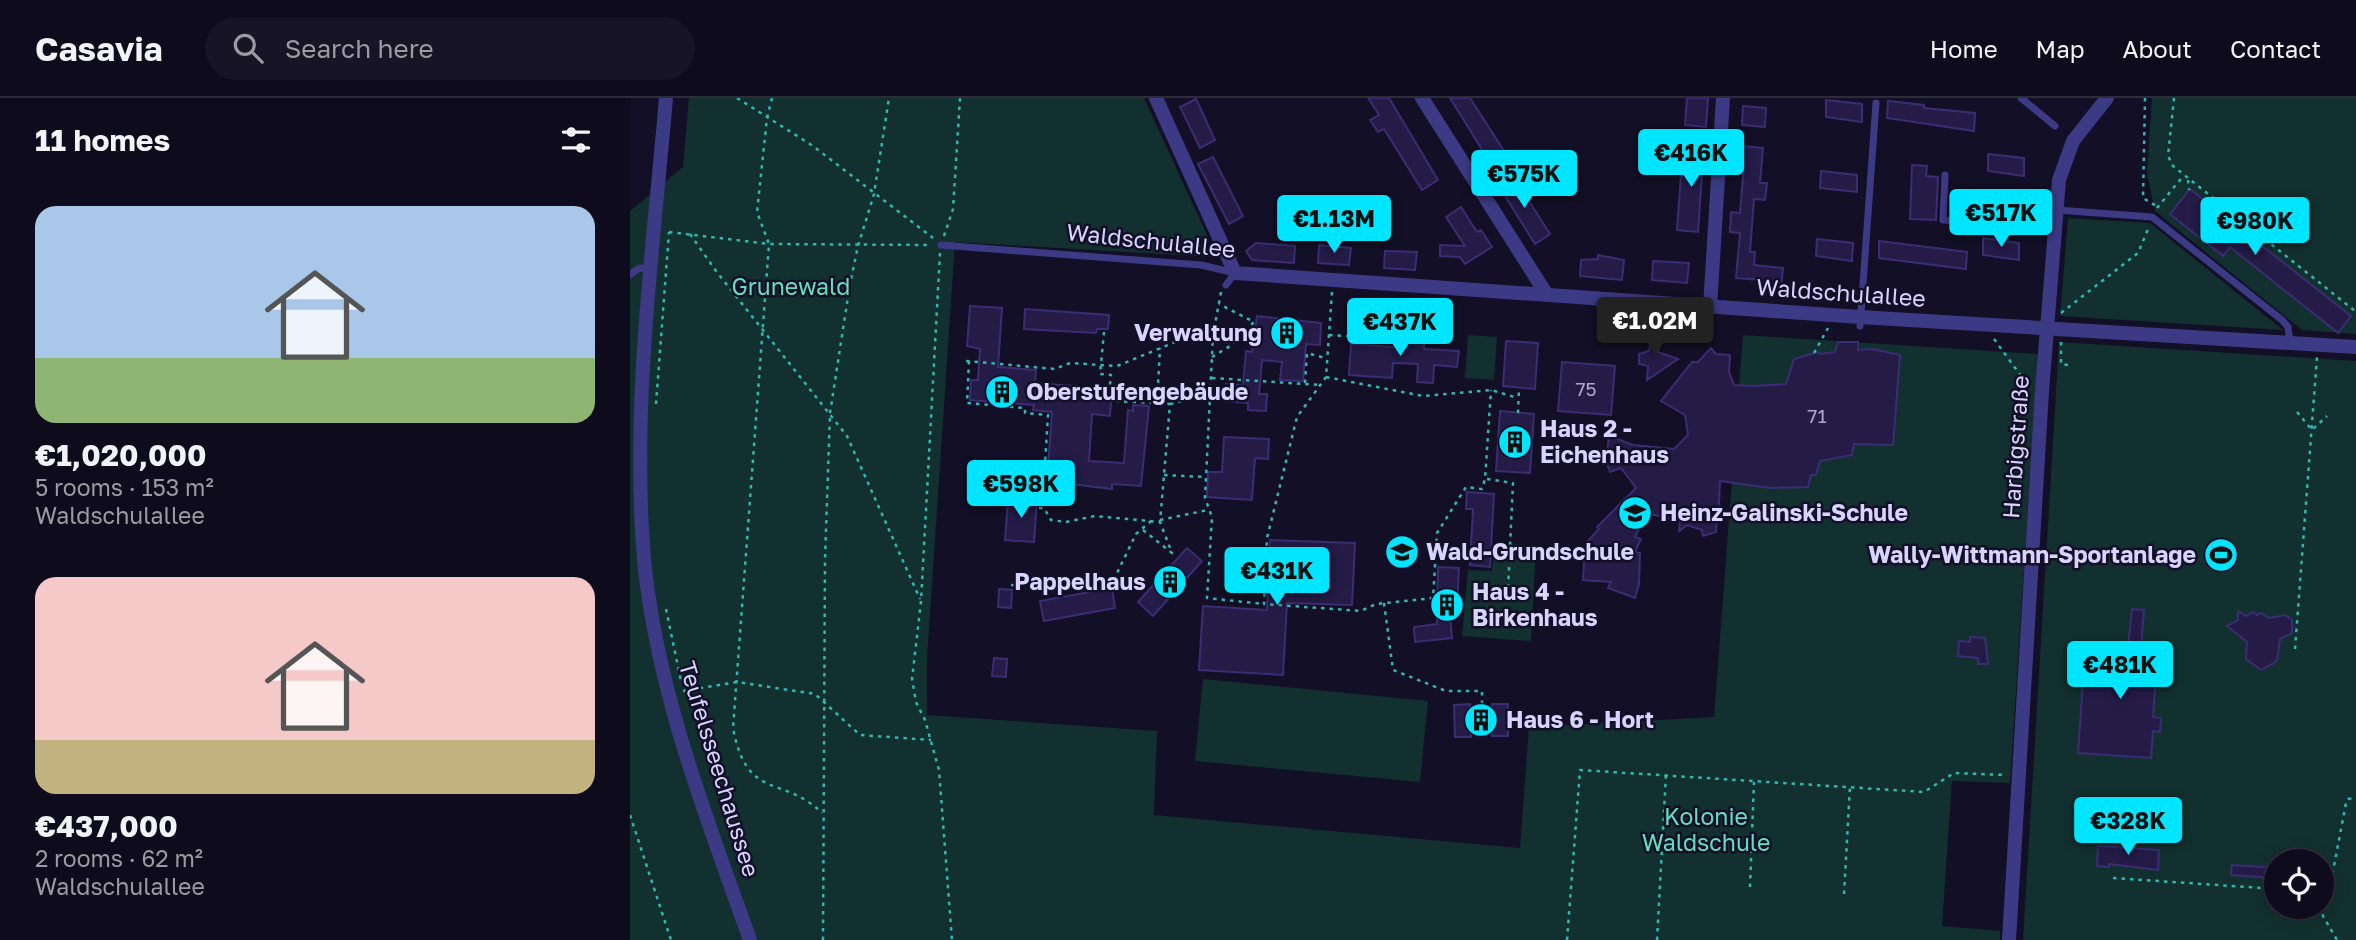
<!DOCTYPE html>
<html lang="en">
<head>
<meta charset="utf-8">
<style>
  :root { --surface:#0e0b1c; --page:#171425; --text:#f1f3f6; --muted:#9b9ba3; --line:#2e2b3b; --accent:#00e5ff }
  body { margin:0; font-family:"Golos Text",sans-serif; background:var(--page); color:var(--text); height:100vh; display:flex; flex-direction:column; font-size:26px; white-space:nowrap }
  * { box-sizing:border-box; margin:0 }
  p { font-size:23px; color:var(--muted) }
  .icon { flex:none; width:38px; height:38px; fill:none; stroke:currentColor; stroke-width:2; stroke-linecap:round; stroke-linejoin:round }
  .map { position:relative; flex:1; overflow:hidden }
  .sheet { display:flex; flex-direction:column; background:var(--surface); width:630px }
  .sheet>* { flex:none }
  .buttons { position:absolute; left:1634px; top:751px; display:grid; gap:14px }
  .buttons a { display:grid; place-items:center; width:70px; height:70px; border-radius:50%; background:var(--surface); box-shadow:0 4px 18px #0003,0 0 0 2px var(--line); font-size:35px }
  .price { position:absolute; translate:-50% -60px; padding:0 16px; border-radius:7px; background:var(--accent); color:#111; font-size:23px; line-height:46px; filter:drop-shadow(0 2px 4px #0008) }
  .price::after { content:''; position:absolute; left:50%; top:42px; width:21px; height:16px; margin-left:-10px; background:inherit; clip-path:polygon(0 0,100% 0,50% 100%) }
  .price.on { background:#222; color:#fff }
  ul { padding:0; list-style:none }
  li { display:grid; align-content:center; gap:14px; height:371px; padding:0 35px }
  li span { display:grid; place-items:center; height:217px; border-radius:21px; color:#555 }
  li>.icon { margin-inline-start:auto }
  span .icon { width:126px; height:126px; fill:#fffc; stroke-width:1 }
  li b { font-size:30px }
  h2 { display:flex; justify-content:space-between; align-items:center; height:84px; padding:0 35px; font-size:30px }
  header { display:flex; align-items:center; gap:42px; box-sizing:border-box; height:98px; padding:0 35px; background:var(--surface); border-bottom:2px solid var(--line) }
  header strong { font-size:33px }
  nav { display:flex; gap:38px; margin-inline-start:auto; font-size:24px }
  .search { width:490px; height:63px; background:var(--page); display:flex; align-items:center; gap:18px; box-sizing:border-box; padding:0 24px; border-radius:38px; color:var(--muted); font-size:26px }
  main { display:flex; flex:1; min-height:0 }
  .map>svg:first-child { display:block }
  .green { fill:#12302f; fill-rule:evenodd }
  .building { fill:#241b47; stroke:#3b2d73; stroke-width:2 }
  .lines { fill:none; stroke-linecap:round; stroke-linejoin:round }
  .path { stroke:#2fb8b0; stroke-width:2.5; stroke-dasharray:3.5 5; stroke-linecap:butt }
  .service { stroke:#3d3a85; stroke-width:7 }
  .minor { stroke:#3d3a85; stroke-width:14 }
  .labels { text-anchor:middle; stroke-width:5; stroke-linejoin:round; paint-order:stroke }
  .number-label { font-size:19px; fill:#aca6d1 }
  .street-label { font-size:23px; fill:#d9d4ff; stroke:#130f26 }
  .park-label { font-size:23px; fill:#5fe0c0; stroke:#130f26 }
  .poi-label { font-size:23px; font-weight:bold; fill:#d9d4ff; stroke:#130f26; text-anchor:start }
</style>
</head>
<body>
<header>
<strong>Casavia</strong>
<div class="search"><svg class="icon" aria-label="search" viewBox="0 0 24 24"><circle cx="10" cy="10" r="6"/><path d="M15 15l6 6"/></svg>Search here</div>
<nav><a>Home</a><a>Map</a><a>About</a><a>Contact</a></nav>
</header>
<main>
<section class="sheet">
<h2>11 homes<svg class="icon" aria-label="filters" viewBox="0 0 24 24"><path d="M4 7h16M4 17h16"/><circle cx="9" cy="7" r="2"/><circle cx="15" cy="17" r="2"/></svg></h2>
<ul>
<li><span style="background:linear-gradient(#a9c7e8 70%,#8fb573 0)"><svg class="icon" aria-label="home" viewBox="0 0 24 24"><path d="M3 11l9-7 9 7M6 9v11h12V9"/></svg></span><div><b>€1,020,000</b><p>5 rooms · 153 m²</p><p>Waldschulallee</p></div></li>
<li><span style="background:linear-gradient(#f6c9c9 75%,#c2b280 0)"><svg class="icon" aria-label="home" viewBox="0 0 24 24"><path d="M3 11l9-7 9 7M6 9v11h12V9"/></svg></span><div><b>€437,000</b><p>2 rooms · 62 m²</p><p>Waldschulallee</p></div></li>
</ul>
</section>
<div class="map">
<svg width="1726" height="842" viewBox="0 0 1726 842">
  <rect width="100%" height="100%" fill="#130f26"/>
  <g class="green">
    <polygon points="59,0 514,0 577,137 582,159 325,144 297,561 297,617 527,633 524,717 890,750 899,629 1084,619 1113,237 1408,256 1380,685 1322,683 1312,828 1370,833 1370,842 0,842 0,113 53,69"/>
    <polygon points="1522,0 1726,0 1726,236 1672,232 1525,113 1517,75"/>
    <polygon points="1438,120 1520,125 1653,232 1430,218"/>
    <polygon points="838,237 867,239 864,282 835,280"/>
    <path d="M1429 244 1726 263V842H1393ZM1647 763H1692V808H1647Z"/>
    <polygon points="865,444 906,448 901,543 832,538 838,472 862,473"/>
    <polygon points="573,581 798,603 790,684 565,663"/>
  </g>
  <g class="building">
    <polygon points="738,0 759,0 808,82 792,92 754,31 748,34 740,22 749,17"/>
    <polygon points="820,0 840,0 876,56 861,66"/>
    <polygon points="1057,0 1078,0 1076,29 1055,27"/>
    <polygon points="566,1 585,42 570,50 550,9"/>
    <polygon points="1196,2 1232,6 1232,24 1196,19"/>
    <polygon points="1258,3 1294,7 1294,10 1345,15 1344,33 1257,20"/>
    <polygon points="1113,8 1136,10 1135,29 1112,27"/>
    <polygon points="1053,48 1074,49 1068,134 1047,132"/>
    <polygon points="1111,48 1133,50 1130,85 1137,85 1135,102 1124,101 1120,154 1125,154 1124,167 1153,170 1151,192 1131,191 1131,182 1106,180 1110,135 1100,134 1101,114 1110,115 1114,67 1109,66"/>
    <polygon points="1358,56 1394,60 1394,78 1358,73"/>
    <polygon points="583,59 613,118 599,126 568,66"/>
    <polygon points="1282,67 1297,68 1296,78 1308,79 1306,122 1280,121"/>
    <polygon points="1191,73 1227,77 1227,94 1190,90"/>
    <polygon points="883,78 920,136 905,146 868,87"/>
    <polygon points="1560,91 1721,218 1708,235 1600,149 1593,158 1540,116"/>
    <polygon points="831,109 847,134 851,132 862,149 835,166 830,159 810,158 810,147 835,148 816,119"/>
    <polygon points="1353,140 1389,145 1389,162 1353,157"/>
    <polygon points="1187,141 1223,145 1222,163 1186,158"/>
    <polygon points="1249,143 1337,154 1336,171 1249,160"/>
    <polygon points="626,145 665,148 664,165 622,162 616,153"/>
    <polygon points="689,147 721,150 719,167 688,165"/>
    <polygon points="755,153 787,154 785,172 754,170"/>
    <polygon points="968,157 994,162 992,182 950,178 951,162 968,161"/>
    <polygon points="1023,163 1059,165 1057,185 1022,182"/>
    <polygon points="340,208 372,210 368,269 406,272 405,285 482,291 480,318 462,316 459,363 494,365 498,312 503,313 503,307 519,308 511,388 482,386 482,391 417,383 422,314 403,312 404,307 340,302 341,282 348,282 350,251 337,248"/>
    <polygon points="395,211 479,217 478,231 467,231 466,235 394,231"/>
    <polygon points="627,218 691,225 690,247 676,246 673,283 650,282 652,264 632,262 629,296 637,296 636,313 618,312 618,305 595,303 596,286 613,287 616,253 622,254"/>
    <polygon points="779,228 795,229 794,251 829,253 827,269 804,267 803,285 787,284 788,266 763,265 762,280 719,277 721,246 777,250"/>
    <polygon points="1023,233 1031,234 1028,254 1048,261 1017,282 1018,268 1009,266 1009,256 1019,253"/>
    <polygon points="876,243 908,245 905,291 873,288"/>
    <polygon points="1208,244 1228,244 1228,252 1243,251 1270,257 1263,347 1224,346 1222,357 1190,363 1186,377 1181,377 1178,389 1140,390 1090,383 1089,405 1094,419 1087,419 1086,434 1073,438 1072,432 1057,427 1049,433 1050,423 1017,415 1005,439 1011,441 1005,454 1010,455 1009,486 1005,500 978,490 981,484 953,482 955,446 969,431 967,429 1006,390 991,370 980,374 976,363 979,338 1003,347 1044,351 1058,337 1055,317 1031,303 1062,264 1068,264 1081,250 1086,256 1100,257 1099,274 1104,287 1124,288 1156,286 1164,261 1188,254 1190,256 1205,254"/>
    <polygon points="932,264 985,268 981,317 928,313"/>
    <polygon points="870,313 904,316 900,375 866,373"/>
    <polygon points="594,339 639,341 638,361 625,360 622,402 577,399 578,374 592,374"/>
    <polygon points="837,394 864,396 860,469 840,467 843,411 836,411"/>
    <polygon points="378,400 407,401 404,444 375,442"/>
    <polygon points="640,442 725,445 722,507 657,505 653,577 569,572 573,508 637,512"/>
    <polygon points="557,450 572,463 523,518 508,504"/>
    <polygon points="808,469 829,470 827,507 819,507 822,540 785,544 784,529 807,526"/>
    <polygon points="482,490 485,510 414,523 410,503"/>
    <polygon points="369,491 382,492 381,510 368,509"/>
    <polygon points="1502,511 1514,512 1510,560 1527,562 1523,619 1531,620 1530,634 1523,633 1521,660 1448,655 1455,556 1497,559"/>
    <polygon points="1608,513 1616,518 1623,514 1627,517 1631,515 1639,520 1655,517 1662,522 1662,535 1650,541 1647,563 1631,572 1616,561 1617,544 1597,528 1608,522"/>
    <polygon points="1340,539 1355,540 1358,566 1348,566 1348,560 1328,558 1329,543 1340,544"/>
    <polygon points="364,560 377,561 376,579 362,578"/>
    <polygon points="840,606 840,612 862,612 862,606 878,606 878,638 862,638 862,633 841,633 841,639 825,639 824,607"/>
    <polygon points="1468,748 1529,752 1528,772 1479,766 1479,769 1467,768"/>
    <polygon points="1602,767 1647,770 1647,780 1601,777"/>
  </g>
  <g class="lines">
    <g class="path">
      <polyline points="107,0 183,48 303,140"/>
      <path d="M142 0 137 20 127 114 139 146 103 630C117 704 152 676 192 715"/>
      <polyline points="1515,0 1513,100 1528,109"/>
      <polyline points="1544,0 1538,58 1543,68 1725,213"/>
      <polyline points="1558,82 1559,92"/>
      <polyline points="1527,110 1554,77"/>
      <polyline points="39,134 139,146 301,147"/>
      <polyline points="60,136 86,173 217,338 290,501"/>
      <polyline points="314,138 323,111 330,0"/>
      <polyline points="310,155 291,503 282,581 286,604 295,622 309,672 322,842"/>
      <polyline points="591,194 583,237 575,400 582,419 577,500 634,506"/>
      <polyline points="702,194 696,279 667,319 637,440 634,506 731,513 746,506 803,500 807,435 836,389 852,391 855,381 861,292"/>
      <polyline points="1431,215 1508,155 1519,129"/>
      <polyline points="474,234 470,276 481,277 480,287 485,288 484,303 527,305"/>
      <polyline points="699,237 752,240"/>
      <polyline points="1364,241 1399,289"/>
      <polyline points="1431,244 1431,266 1438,267"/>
      <polyline points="1184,255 1198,230"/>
      <polyline points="582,259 600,248 624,224 589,206"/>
      <polyline points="336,263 425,271 440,265 487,268 555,240 583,237"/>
      <polyline points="339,263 337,305 395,310 395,315 418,317 414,381"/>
      <polyline points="696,279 793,298 861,292 888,300"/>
      <polyline points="582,280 690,287"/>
      <polyline points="675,285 677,255 695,260"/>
      <polyline points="26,306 39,134"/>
      <polyline points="540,306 580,297"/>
      <polyline points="1667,314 1682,332 1697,318"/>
      <polyline points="888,315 889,290"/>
      <polyline points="534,377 576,379"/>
      <polyline points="857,381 883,385 878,491"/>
      <polyline points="409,410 414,410 421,422 436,424 465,418 530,424 540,306 527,305 530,250"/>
      <polyline points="530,422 578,412"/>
      <polyline points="513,432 542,455 530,424"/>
      <polyline points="381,487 438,490 485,479 506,436 521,423"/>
      <polyline points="754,505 763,572 816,593 852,593 852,612"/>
      <polyline points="36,511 51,583"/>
      <polyline points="1665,551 1687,259"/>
      <polyline points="53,593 107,584 185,596 230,637 301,642"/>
      <polyline points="0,717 41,842"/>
      <polyline points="1483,780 1647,791"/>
      <polyline points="1120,789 1124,684"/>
      <polyline points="1692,794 1699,794 1716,705 1718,701 1726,700"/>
      <polyline points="1214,796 1220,688"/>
      <polyline points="1691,808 1693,818 1707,842"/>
      <polyline points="193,842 195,461 200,315 220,186 228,148 244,96 259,0"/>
      <polyline points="937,842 950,672 1294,694 1324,675 1375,677"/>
      <polyline points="1027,842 1036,676"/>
    </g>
    <g class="service">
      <polyline points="1391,0 1425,28"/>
      <polyline points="1315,77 1313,122 1425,130"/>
      <polyline points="1427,112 1522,119 1652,222 1658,229 1660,244"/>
      <polyline points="311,147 571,167 605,175 596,187"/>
      <polyline points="0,177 9,170 21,171"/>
      <polyline points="1230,228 1246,5"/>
    </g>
    <g class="minor">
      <path d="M36 0C23 153 0 318 15 471 29 599 77 721 120 842"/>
      <polyline points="526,0 605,175 1230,219 1726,249"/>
      <polyline points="792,0 917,197"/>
      <polyline points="1080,209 1093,0"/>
      <polyline points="1379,842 1412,293 1429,82 1443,43 1477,0"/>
    </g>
  </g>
  <defs>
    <g id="building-disc" transform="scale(1.75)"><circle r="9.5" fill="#00e5ff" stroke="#130f26"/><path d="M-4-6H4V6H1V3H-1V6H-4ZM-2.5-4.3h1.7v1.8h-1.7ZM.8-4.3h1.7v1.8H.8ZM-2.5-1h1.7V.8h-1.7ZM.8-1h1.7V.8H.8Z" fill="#111"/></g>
    <g id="school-disc" transform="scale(1.75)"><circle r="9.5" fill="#00e5ff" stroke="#130f26"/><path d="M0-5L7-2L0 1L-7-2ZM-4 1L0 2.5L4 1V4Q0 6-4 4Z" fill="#111"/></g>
    <g id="stadium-disc" transform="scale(1.75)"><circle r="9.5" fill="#00e5ff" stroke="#130f26"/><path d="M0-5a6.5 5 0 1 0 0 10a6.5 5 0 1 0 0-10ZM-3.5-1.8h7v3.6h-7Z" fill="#111"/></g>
  </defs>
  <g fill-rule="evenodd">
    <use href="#building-disc" x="657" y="235"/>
    <use href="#building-disc" x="372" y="294"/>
    <use href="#building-disc" x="885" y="344"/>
    <use href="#school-disc" x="1005" y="415"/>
    <use href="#school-disc" x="772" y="454"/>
    <use href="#stadium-disc" x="1591" y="457"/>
    <use href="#building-disc" x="540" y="484"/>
    <use href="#building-disc" x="817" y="507"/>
    <use href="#building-disc" x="851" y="622"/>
  </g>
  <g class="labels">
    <g class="number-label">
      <text x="956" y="298">75</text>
      <text x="1187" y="325">71</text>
    </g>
    <g class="street-label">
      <text transform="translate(521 143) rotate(6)" y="8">Waldschulallee</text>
      <text transform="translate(1211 195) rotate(4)" y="8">Waldschulallee</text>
      <text transform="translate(1386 349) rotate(-86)" y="8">Harbigstraße</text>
      <text transform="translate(89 671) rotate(73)" y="8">Teufelsseechaussee</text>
    </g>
    <g class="park-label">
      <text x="161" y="197">Grunewald</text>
      <text x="1076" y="727">Kolonie<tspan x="1076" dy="26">Waldschule</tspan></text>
    </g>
    <g class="poi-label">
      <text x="632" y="243" text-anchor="end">Verwaltung</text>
      <text x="396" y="302">Oberstufengebäude</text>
      <text x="910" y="339">Haus 2 -<tspan x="910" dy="26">Eichenhaus</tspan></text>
      <text x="1030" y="423">Heinz-Galinski-Schule</text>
      <text x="796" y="462">Wald-Grundschule</text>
      <text x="1566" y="465" text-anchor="end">Wally-Wittmann-Sportanlage</text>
      <text x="516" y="492" text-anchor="end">Pappelhaus</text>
      <text x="842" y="502">Haus 4 -<tspan x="842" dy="26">Birkenhaus</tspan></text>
      <text x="876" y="630">Haus 6 - Hort</text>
    </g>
  </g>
</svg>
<div class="buttons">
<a><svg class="icon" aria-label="locate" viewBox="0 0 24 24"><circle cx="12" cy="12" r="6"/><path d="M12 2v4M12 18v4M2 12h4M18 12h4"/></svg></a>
</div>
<b class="price" style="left:1061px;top:91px">€416K</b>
<b class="price" style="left:894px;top:112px">€575K</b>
<b class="price" style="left:1371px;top:151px">€517K</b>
<b class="price" style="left:704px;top:157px">€1.13M</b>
<b class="price" style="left:1625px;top:159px">€980K</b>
<b class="price on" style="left:1025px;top:259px">€1.02M</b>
<b class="price" style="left:770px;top:260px">€437K</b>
<b class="price" style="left:391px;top:422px">€598K</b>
<b class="price" style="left:647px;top:509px">€431K</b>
<b class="price" style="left:1490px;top:603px">€481K</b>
<b class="price" style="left:1498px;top:759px">€328K</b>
</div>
</main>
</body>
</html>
